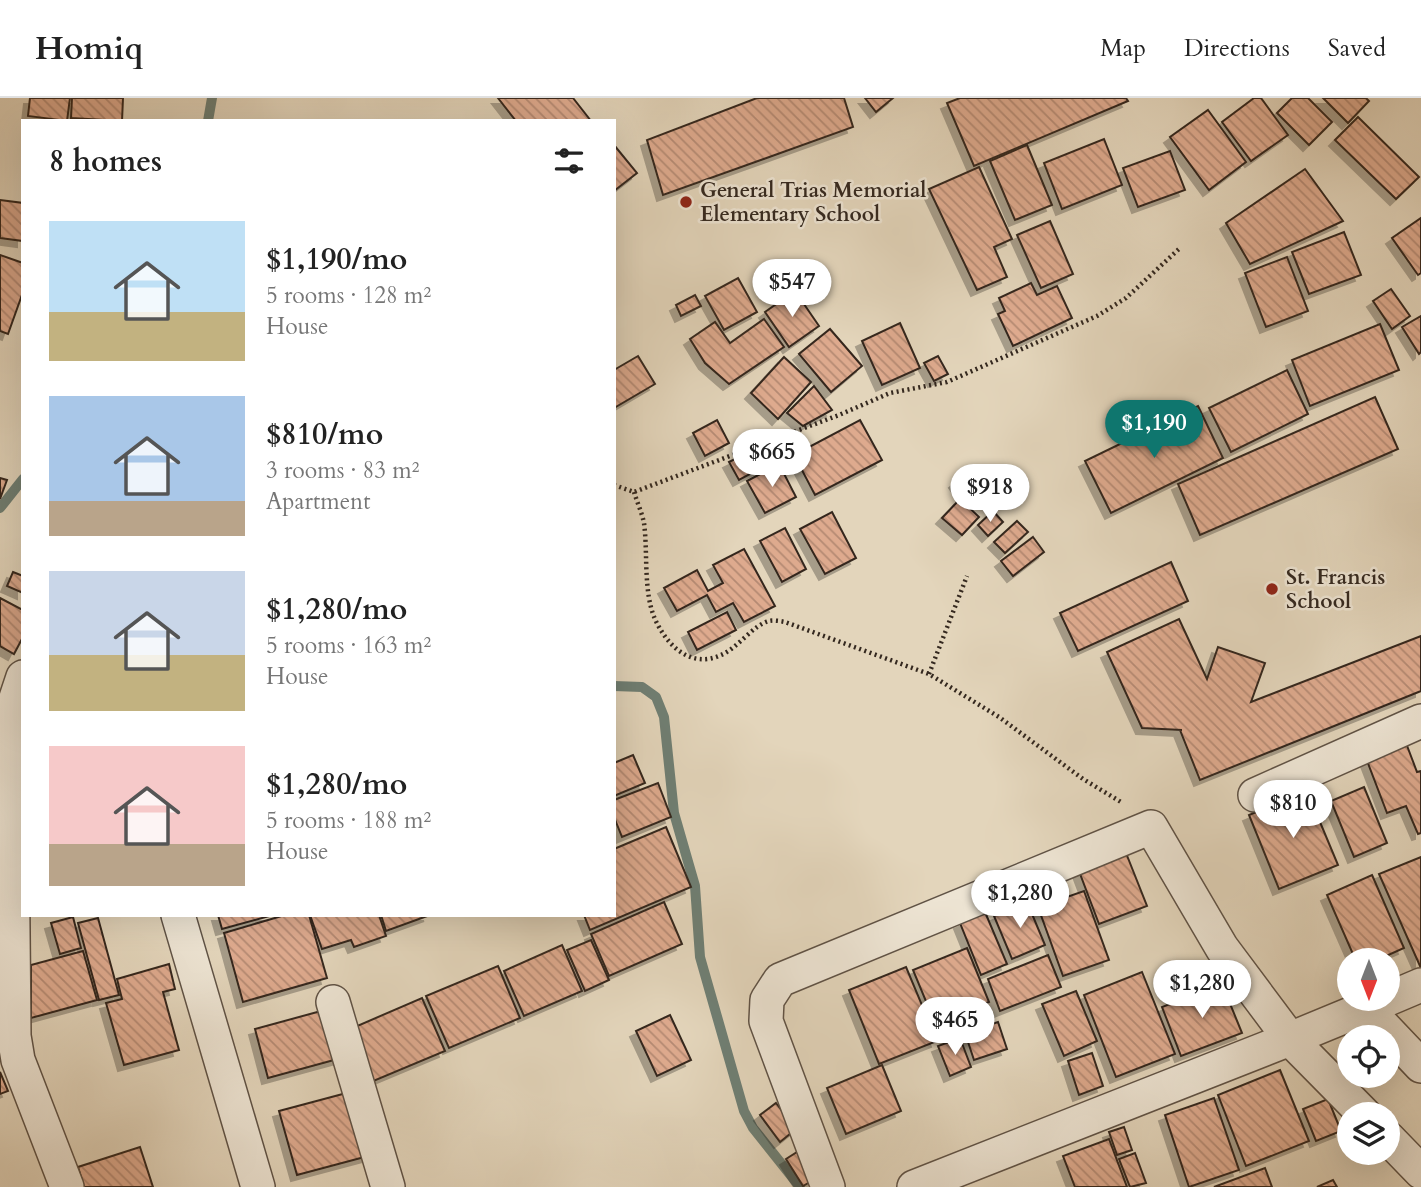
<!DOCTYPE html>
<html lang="en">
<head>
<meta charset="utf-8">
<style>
  :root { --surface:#fff; --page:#f2f2f2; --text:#222; --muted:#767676; --line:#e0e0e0; --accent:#0f766e }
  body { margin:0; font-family:Cardo,serif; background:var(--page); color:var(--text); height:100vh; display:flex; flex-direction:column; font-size:26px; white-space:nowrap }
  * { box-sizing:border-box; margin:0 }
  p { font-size:23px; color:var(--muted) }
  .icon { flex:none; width:38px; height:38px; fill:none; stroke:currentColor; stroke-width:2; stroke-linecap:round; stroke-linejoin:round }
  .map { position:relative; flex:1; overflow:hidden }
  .sheet { position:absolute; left:21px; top:21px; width:595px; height:798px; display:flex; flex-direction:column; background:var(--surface); border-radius:0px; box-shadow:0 7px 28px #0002 }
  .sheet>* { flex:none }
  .needle { width:46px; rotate:180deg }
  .buttons { position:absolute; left:1337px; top:850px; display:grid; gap:14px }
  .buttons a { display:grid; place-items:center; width:63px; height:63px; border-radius:50%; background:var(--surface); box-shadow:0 7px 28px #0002; font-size:35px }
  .price { position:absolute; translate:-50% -60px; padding:0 16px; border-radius:24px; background:#fff; color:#222; font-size:23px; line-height:46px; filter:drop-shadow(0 2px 4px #0008) }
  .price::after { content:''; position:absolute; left:50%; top:42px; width:21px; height:16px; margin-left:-10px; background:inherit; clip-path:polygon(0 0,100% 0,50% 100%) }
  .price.current { background:var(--accent); color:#fff }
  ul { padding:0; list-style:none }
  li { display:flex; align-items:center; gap:21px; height:175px; padding:0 28px }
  li span { display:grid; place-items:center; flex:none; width:196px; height:140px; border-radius:0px; color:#555 }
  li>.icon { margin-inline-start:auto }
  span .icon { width:84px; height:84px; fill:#fffc; stroke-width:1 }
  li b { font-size:30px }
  h2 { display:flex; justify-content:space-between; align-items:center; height:84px; padding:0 28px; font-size:30px }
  header { display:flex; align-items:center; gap:42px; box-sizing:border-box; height:98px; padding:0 35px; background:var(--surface); border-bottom:2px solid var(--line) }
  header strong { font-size:33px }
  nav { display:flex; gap:38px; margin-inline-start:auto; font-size:24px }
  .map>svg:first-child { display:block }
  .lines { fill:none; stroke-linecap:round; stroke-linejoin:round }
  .stream { stroke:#6f7f74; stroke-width:10 }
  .building { fill:url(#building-back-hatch); stroke:#34281f; stroke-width:2; filter:url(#shadow) }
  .street-casing { stroke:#605346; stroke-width:36 }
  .path { stroke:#34281f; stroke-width:4.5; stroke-dasharray:2 3.5; stroke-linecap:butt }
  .street { stroke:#ede4d3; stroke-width:33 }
  .poi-dot { fill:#8f2418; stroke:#ede4d3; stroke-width:2.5 }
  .labels { text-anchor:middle; stroke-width:5; stroke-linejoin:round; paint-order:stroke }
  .poi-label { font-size:21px; font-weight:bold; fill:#34281f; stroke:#ede4d3; text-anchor:start }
</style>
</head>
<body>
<header>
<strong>Homiq</strong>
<nav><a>Map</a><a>Directions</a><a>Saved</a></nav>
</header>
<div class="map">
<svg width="1421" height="1089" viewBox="0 0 1421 1089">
  <defs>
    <pattern id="building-back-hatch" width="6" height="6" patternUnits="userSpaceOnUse" patternTransform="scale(1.75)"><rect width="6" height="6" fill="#deaa8e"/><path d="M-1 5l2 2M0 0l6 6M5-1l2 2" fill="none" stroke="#b58a73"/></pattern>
    <filter id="shadow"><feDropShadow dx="-6" dy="6" stdDeviation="0" flood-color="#0004"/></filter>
  </defs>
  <rect width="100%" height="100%" fill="#e3d5bb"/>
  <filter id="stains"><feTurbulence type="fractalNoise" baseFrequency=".00286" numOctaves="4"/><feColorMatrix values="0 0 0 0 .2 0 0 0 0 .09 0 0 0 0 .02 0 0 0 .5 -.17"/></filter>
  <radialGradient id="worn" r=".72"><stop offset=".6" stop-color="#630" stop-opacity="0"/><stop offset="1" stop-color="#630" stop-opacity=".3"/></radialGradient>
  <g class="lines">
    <g class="stream">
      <polyline points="208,23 212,0"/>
      <polyline points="0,410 23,381"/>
      <polyline points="614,588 642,589 656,599 664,619 674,715 695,788 700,859 744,1013 753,1030 800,1089"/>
    </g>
  </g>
  <g class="building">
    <polygon points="30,0 70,0 67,23 28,18"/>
    <polygon points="72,0 123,0 122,23 71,20"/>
    <polygon points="498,0 573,0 591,23 516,23"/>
    <polygon points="757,0 844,0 853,29 663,97 647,42"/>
    <polygon points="865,0 893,0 876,14"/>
    <polygon points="960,0 1126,0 1128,3 974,68 947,5"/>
    <polygon points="1254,0 1261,0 1288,37 1251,63 1222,24"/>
    <polygon points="1292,0 1308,0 1332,24 1309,47 1277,15"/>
    <polygon points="1323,0 1366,0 1369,3 1348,25"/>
    <polygon points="1208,12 1246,64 1209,92 1170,39"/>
    <polygon points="1358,19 1419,79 1396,101 1335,42"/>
    <polygon points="1104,41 1122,87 1062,111 1044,65"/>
    <polygon points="614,47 637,75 614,93"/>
    <polygon points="1027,47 1052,107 1015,122 990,63"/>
    <polygon points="1170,53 1185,92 1138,109 1123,70"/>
    <polygon points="979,69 1012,141 994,149 1007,179 977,192 929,91"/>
    <polygon points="1305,71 1343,123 1250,166 1226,125"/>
    <polygon points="0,102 23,105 23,143 0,140"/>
    <polygon points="1421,120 1421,175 1418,177 1392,140"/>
    <polygon points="1050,123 1073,176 1041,190 1017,137"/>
    <polygon points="1344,134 1361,177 1309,196 1292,154"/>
    <polygon points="0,157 23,165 23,194 8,236 0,233"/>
    <polygon points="1287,159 1308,213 1266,229 1245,175"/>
    <polygon points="738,180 757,214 724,232 705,198"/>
    <polygon points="1031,185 1037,197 1057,188 1072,220 1013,248 998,216 1005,213 999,200"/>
    <polygon points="1391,191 1410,218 1392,231 1373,203"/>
    <polygon points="795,193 819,228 789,249 765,214"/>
    <polygon points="695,197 701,208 681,218 676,207"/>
    <polygon points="1421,218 1421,254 1419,256 1402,229"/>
    <polygon points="764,221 784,249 729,286 705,265 690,241 715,224 730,245"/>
    <polygon points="900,225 920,270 882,287 862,243"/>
    <polygon points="1380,226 1399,272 1310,308 1292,262"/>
    <polygon points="830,231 862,268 831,294 799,256"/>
    <polygon points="638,258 655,286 614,310 614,272"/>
    <polygon points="938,258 948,276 934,283 924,265"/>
    <polygon points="784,259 811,284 778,321 751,295"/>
    <polygon points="1287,272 1308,316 1231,354 1209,310"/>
    <polygon points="814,288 832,312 803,328 787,315"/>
    <polygon points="1375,299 1398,351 1200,437 1178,386"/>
    <polygon points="1198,308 1223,360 1111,415 1085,363"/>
    <polygon points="717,322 729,345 705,358 693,335"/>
    <polygon points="860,322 882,362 815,397 794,357"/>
    <polygon points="751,353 761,370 739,382 729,364"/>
    <polygon points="779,366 796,399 765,415 747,383"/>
    <polygon points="976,368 995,392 972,408 955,384"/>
    <polygon points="0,380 7,382 0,401"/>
    <polygon points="960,401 979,419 962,437 942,420"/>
    <polygon points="993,413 1003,424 988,438 978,427"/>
    <polygon points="832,414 856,460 825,476 800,431"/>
    <polygon points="1017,423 1028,434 1005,455 994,444"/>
    <polygon points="785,430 806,471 782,484 760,443"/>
    <polygon points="1033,439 1044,454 1013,478 1001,463"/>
    <polygon points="744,451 775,508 744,524 733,505 716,514 707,497 677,513 664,490 697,472 708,493 723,485 713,467"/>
    <polygon points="1171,464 1188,503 1078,553 1060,515"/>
    <polygon points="13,474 23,478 23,495 7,488"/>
    <polygon points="0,500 23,512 23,539 14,556 0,548"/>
    <polygon points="727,514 736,532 697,552 688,534"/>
    <polygon points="1179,521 1207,581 1218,549 1265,565 1251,604 1421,538 1421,593 1200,682 1180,632 1182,632 1142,630 1107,554"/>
    <polygon points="1406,645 1417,674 1421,673 1421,735 1418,736 1406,708 1387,715 1366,660"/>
    <polygon points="633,657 645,685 614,698 614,665"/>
    <polygon points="658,685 671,719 622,739 614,719 614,702"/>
    <polygon points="1364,689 1387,745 1354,759 1331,703"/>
    <polygon points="1307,693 1338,767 1279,791 1249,717"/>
    <polygon points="666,729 691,789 590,832 584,817 614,817 614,751"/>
    <polygon points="1126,755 1147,808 1099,826 1079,773"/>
    <polygon points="1421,759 1421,868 1420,868 1379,776"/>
    <polygon points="1372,777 1404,850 1375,863 1356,863 1327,797"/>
    <polygon points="1084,793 1109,862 1063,878 1038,809"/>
    <polygon points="664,804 682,846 609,878 591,836"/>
    <polygon points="1027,804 1045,847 1012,861 994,818"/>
    <polygon points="985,814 1007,866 981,877 960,825"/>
    <polygon points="218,817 273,817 222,831"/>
    <polygon points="285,817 309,817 327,880 243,904 224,835"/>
    <polygon points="310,817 379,817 386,838 354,849 351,842 322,851"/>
    <polygon points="381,817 430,817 386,833"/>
    <polygon points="73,819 81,850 60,856 51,825"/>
    <polygon points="98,820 119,897 99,902 78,825"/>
    <polygon points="591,842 609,882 585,893 567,852"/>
    <polygon points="562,847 582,893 524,918 504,873"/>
    <polygon points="967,850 989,904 935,925 913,872"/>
    <polygon points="83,853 97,902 31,920 31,867"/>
    <polygon points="1048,857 1061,889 1000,913 988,881"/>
    <polygon points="169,866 175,891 163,894 179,952 124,967 106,905 122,901 117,881"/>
    <polygon points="498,868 520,920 449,950 426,898"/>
    <polygon points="906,869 937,943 879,966 849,892"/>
    <polygon points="1142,874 1175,956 1116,979 1084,897"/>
    <polygon points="1222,886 1242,935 1181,958 1162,909"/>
    <polygon points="1076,893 1097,943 1064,958 1042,906"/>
    <polygon points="422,900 445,953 371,984 348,932"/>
    <polygon points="332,910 345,959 268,980 255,931"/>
    <polygon points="670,917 691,962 657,978 636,933"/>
    <polygon points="998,924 1007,951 974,962 965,935"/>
    <polygon points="960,940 971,969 950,978 938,948"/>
    <polygon points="1092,955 1103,988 1079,997 1068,963"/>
    <polygon points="882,967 901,1013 846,1036 827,990"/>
    <polygon points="1280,972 1309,1043 1246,1068 1218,997"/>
    <polygon points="0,974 8,993 0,996"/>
    <polygon points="354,993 372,1057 297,1077 279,1013"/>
    <polygon points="1214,1000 1239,1072 1189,1089 1165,1017"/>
    <polygon points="1328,1001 1341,1033 1316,1043 1303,1011"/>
    <polygon points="776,1005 796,1031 780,1044 760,1017"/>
    <polygon points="1124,1029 1132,1052 1117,1057 1109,1034"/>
    <polygon points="1109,1041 1127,1089 1075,1089 1063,1058"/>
    <polygon points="140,1049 153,1089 84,1089 78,1069"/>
    <polygon points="805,1049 822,1077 803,1088 786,1061"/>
    <polygon points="1135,1055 1146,1085 1130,1089 1119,1061"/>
    <polygon points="1265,1070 1272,1089 1214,1089"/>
    <polygon points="1333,1082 1337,1089 1317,1089"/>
  </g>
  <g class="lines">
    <g class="street-casing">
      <g id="street">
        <polyline points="23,579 13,609 11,628 14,938 18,962 67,1089"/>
        <polyline points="1255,697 1421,623"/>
        <polyline points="178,817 258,1089"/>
        <polyline points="1388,901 1421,887"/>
        <polyline points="333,904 388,1089"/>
        <polyline points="1366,910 1421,968"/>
        <polyline points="1388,1040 1421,1074"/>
        <polyline points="828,1089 766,923 767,902 780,882 1151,729 1222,850 1290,941 1365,1017"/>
        <polyline points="914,1089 1290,941 1387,901"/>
      </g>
    </g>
    <g class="path">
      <polyline points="614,387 634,394 839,317 890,295 947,284 1097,218 1126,200 1180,150"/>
      <path d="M634 394C637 404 642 415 644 425 648 454 643 494 655 521 667 548 691 571 721 557 738 550 753 527 769 523 774 522 780 523 785 524L929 576 999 619 1083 681 1121 704"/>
      <polyline points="929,576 967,478"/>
    </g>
    <use href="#street" class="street"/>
  </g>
  <g class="poi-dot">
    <circle cx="686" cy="104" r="7"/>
    <circle cx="1272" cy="491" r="7"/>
  </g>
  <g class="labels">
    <g class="poi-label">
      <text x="700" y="99">General Trias Memorial<tspan x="700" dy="24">Elementary School</tspan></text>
      <text x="1286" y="486">St. Francis<tspan x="1286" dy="24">School</tspan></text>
    </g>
  </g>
  <rect width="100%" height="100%" filter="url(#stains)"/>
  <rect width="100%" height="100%" fill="url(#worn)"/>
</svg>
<div class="buttons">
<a><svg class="needle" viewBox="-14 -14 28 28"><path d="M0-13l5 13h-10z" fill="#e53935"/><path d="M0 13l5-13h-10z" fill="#767676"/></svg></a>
<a><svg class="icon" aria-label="locate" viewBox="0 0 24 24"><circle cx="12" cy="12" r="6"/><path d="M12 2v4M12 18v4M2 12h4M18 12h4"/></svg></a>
<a><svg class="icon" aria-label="layers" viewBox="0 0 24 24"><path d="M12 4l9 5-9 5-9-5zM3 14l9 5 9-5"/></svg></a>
</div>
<b class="price" style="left:792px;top:221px">$547</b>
<b class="price current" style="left:1154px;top:362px">$1,190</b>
<b class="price" style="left:772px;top:391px">$665</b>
<b class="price" style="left:990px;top:426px">$918</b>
<b class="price" style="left:1293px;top:742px">$810</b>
<b class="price" style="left:1020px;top:832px">$1,280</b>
<b class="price" style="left:1202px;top:922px">$1,280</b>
<b class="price" style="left:955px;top:959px">$465</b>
<section class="sheet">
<h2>8 homes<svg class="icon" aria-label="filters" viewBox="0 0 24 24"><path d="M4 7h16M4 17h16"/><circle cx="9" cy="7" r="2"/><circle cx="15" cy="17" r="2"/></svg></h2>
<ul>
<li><span style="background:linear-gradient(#bfe0f5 65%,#c2b280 0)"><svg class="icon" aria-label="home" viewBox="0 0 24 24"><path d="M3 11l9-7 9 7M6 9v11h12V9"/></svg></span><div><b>$1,190/mo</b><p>5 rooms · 128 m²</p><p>House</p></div></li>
<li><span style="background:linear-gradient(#a9c7e8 75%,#b9a48a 0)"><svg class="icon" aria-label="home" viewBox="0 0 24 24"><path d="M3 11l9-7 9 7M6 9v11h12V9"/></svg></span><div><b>$810/mo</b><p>3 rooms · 83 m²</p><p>Apartment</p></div></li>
<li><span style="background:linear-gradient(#c9d6e8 60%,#c2b280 0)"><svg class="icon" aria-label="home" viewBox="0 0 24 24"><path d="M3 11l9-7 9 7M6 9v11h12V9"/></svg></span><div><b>$1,280/mo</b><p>5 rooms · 163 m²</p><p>House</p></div></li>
<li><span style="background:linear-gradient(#f6c9c9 70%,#b9a48a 0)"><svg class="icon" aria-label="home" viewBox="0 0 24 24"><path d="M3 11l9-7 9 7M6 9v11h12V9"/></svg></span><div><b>$1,280/mo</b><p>5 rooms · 188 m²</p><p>House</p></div></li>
</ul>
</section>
</div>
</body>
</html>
